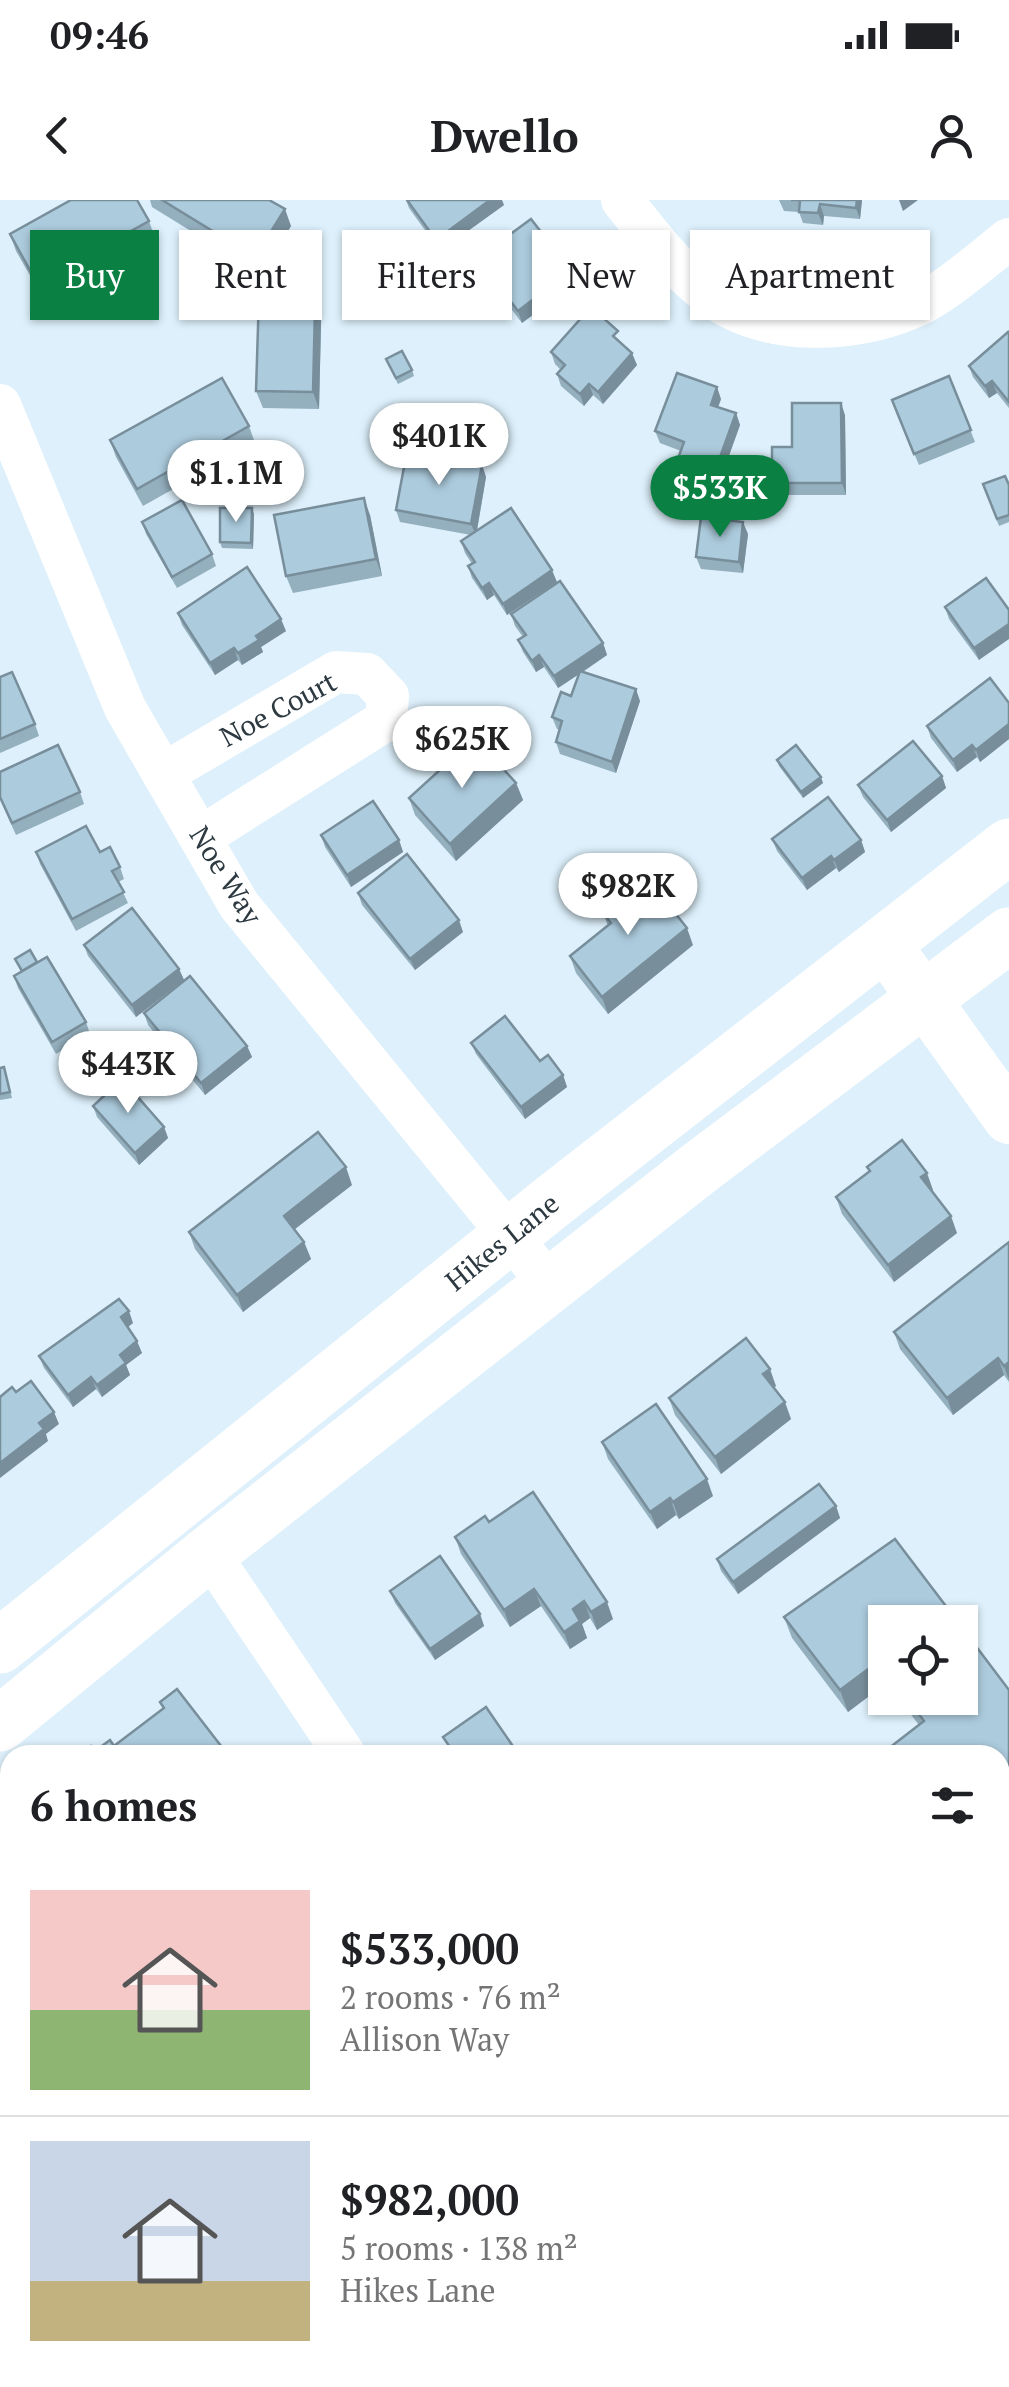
<!DOCTYPE html>
<html lang="en">
<head>
<meta charset="utf-8">
<style>
  :root { --surface:#fff; --page:#f2f2f2; --text:#202124; --muted:#757577; --line:#e0e0e0; --accent:#0b8043 }
  body { margin:0; font-family:"PT Serif",serif; background:var(--page); color:var(--text); height:100vh; display:flex; flex-direction:column; font-size:38px; white-space:nowrap }
  * { box-sizing:border-box; margin:0 }
  p { font-size:32px; color:var(--muted) }
  .icon { flex:none; width:55px; height:55px; fill:none; stroke:currentColor; stroke-width:2; stroke-linecap:round; stroke-linejoin:round }
  .map { position:relative; flex:1; overflow:hidden }
  .side { position:absolute; left:0px; top:1545px; width:1010px; height:642px; display:flex; flex-direction:column; background:var(--surface); border-radius:30px 30px 0 0; box-shadow:0 2px 8px #0004 }
  .side>* { flex:none }
  .hud { position:absolute; left:30px; top:30px; width:950px; height:90px; display:flex; gap:20px }
  .buttons { position:absolute; left:868px; top:1405px; display:grid; gap:20px }
  .buttons a { display:grid; place-items:center; width:110px; height:110px; border-radius:0px; background:var(--surface); box-shadow:0 2px 8px #0004; font-size:50px }
  .price { position:absolute; translate:-50% -85px; padding:0 22px; border-radius:35px; background:#fff; color:#222; font-size:32px; line-height:65px; filter:drop-shadow(0 2px 5px #0008) }
  .price::after { content:''; position:absolute; left:50%; top:60px; width:30px; height:22px; margin-left:-15px; background:inherit; clip-path:polygon(0 0,100% 0,50% 100%) }
  .price.active { background:var(--accent); color:#fff }
  ul { padding:0; list-style:none }
  li { display:flex; align-items:center; gap:30px; height:250px; padding:0 30px }
  li+li { border-top:2px solid var(--line) }
  li span { display:grid; place-items:center; flex:none; width:280px; height:200px; border-radius:0px; color:#555 }
  li>.icon { margin-inline-start:auto }
  span .icon { width:120px; height:120px; fill:#fffc; stroke-width:1 }
  li b { font-size:42px }
  h2 { display:flex; justify-content:space-between; align-items:center; height:120px; padding:0 30px; font-size:42px }
  .pill { padding:0 35px; border-radius:0px; background:var(--surface); box-shadow:0 2px 8px #0004; font-size:35px; line-height:90px }
  .pill.active { background:var(--accent); color:#fff }
  .status { display:flex; justify-content:space-between; align-items:center; height:70px; padding:0 50px; background:var(--surface); direction:ltr }
  .status svg { height:28px; fill:currentColor }
  header { display:flex; justify-content:space-between; align-items:center; height:130px; padding:0 30px; background:var(--surface); font-size:45px; font-weight:700 }
  .map>svg:first-child { display:block }
  .lines { fill:none; stroke-linecap:round; stroke-linejoin:round }
  .stream { stroke:#c8826d; stroke-width:10 }
  .minor { stroke:#fff; stroke-width:42 }
  .tertiary { stroke:#fff; stroke-width:52 }
  .secondary { stroke:#fff; stroke-width:55 }
  .wall { fill:#94afbe }
  .shaded-wall { fill:#788e9b }
  .building { fill:#accbdd; stroke:#788e9b; stroke-width:2.5 }
  .labels { text-anchor:middle; stroke-width:9; stroke-linejoin:round; paint-order:stroke }
  .street-label { font-size:28px; fill:#2d3940; stroke:#fff }
</style>
</head>
<body>
<div class="status"><b>09:46</b><svg viewBox="0 0 49 12"><path d="M0 12V9h3v3zM5 12V6h3v6zM10 12V3h3v9zM15 12V0h3v12zM26 1h20v11H26zM47 4h2v5h-2z"/></svg></div>
<header><svg class="icon" aria-label="back" viewBox="0 0 24 24"><path d="M15 5l-7 7 7 7"/></svg>Dwello<svg class="icon" aria-label="person" viewBox="0 0 24 24"><circle cx="12" cy="8" r="4"/><path d="M4 21q1-7 8-7t8 7"/></svg></header>
<div class="map">
<svg width="1009" height="2187" viewBox="0 0 1009 2187">
  <rect width="100%" height="100%" fill="#ddf0fb"/>
  <g class="lines">
    <g class="stream">
      <polyline points="1000,1847 1009,1839"/>
      <polyline points="0,2052 10,2054"/>
    </g>
    <g class="minor">
      <path d="M622 0C649 34 675 69 710 95 765 137 856 134 916 106 945 93 983 59 1009 39"/>
      <polyline points="0,205 125,508 239,705 550,1085"/>
      <polyline points="163,574 336,472 367,474 388,496 386,520 201,637"/>
      <polyline points="209,1353 345,1555"/>
      <polyline points="0,1763 10,1777"/>
      <polyline points="774,2178 781,2187"/>
    </g>
    <polyline class="tertiary" points="884,743 1009,918"/>
    <g class="secondary">
      <polyline points="0,1446 553,1001 1009,646"/>
      <polyline points="0,1524 209,1353 702,966 1009,735"/>
    </g>
  </g>
  <g class="wall">
    <polygon points="150,0 269,0 291,26 268,63 322,82 319,209 263,208 256,191 259,73 152,7"/>
    <polygon points="406,0 407,0 504,5 440,51 409,8"/>
    <polygon points="779,0 862,0 860,19 824,16 823,25 803,23 799,12 784,11"/>
    <polygon points="149,21 155,38 44,100 16,51 10,34"/>
    <polygon points="482,55 559,62 557,64 565,75 570,87 522,123 506,102 496,109 475,81 471,69 483,60"/>
    <polygon points="1009,134 1009,208 997,193 989,198 973,177 969,166"/>
    <polygon points="622,143 637,165 603,204 593,195 584,206 561,186 557,174 561,170 555,164 551,152"/>
    <polygon points="386,159 412,170 414,176 398,184"/>
    <polygon points="949,176 975,242 919,265 892,200"/>
    <polygon points="721,199 718,207 736,213 740,225 714,297 677,284 673,272 681,251 660,243 655,231"/>
    <polygon points="845,215 846,295 776,295 772,283 792,247"/>
    <polygon points="249,226 255,243 143,306 116,257 110,240"/>
    <polygon points="482,265 486,277 477,331 557,382 507,415 494,395 487,400 472,378 468,366 472,364 465,353 461,341 471,335 400,322 396,310"/>
    <polygon points="983,284 1009,285 1009,322 999,326"/>
    <polygon points="254,314 253,349 222,348 220,342"/>
    <polygon points="370,315 382,376 293,393 286,376"/>
    <polygon points="142,322 212,354 216,366 177,388 146,334"/>
    <polygon points="748,334 743,373 701,369 696,357"/>
    <polygon points="986,378 979,460 949,419 945,407"/>
    <polygon points="178,413 286,431 261,447 263,452 242,465 238,460 215,475 182,425"/>
    <polygon points="511,414 603,443 607,455 583,472 640,501 616,573 560,554 556,542 560,530 557,529 552,517 571,496 578,475 558,488 544,467 536,472 523,452 518,440 523,437 515,426"/>
    <polygon points="0,477 35,524 39,536 0,553"/>
    <polygon points="1009,503 1009,539 980,562 977,557 957,572 931,538 927,526"/>
    <polygon points="777,560 823,583 803,598 779,566"/>
    <polygon points="0,572 80,592 84,604 16,635 0,599"/>
    <polygon points="942,576 946,588 891,632 863,597 858,585"/>
    <polygon points="516,583 523,600 456,661 415,615 409,598"/>
    <polygon points="321,635 399,640 403,652 351,687 325,647"/>
    <polygon points="772,639 861,640 865,652 839,672 836,668 807,690 777,651"/>
    <polygon points="36,652 100,652 120,667 124,679 118,682 128,703 76,731 40,664"/>
    <polygon points="358,693 463,732 415,770 362,705"/>
    <polygon points="603,713 693,745 608,814 576,773 570,756 608,726"/>
    <polygon points="84,745 179,769 184,780 136,817 88,756"/>
    <polygon points="15,759 37,763 86,822 90,834 56,854 18,788 14,776 21,772"/>
    <polygon points="144,813 247,846 252,857 205,895 148,825"/>
    <polygon points="471,843 540,861 563,875 567,887 525,919 476,854"/>
    <polygon points="4,867 12,898 0,900 0,868"/>
    <polygon points="93,906 164,927 168,938 139,965 97,917"/>
    <polygon points="867,967 933,990 932,991 957,1033 894,1082 842,1014 836,997 869,972"/>
    <polygon points="352,985 294,1029 304,1042 311,1059 243,1112 195,1049 189,1032"/>
    <polygon points="1009,1042 1009,1182 1004,1175 953,1215 900,1149 894,1132"/>
    <polygon points="133,1123 128,1127 142,1153 126,1165 130,1175 102,1197 96,1189 73,1207 44,1168 39,1156"/>
    <polygon points="776,1186 774,1188 791,1219 721,1274 675,1215 669,1198"/>
    <polygon points="602,1242 713,1296 679,1319 676,1315 657,1329 608,1259"/>
    <polygon points="836,1306 840,1318 738,1394 721,1371 717,1359"/>
    <polygon points="489,1322 613,1419 597,1430 590,1418 582,1424 587,1438 570,1449 541,1406 510,1427 461,1354 455,1337"/>
    <polygon points="390,1391 480,1414 484,1426 435,1460 395,1403"/>
    <polygon points="784,1417 885,1422 885,1484 848,1512 792,1438"/>
    <polygon points="1009,1490 919,1525 898,1498 960,1498"/>
    <polygon points="1009,1867 1009,2001 1000,1988 1000,1874"/>
    <polygon points="66,2178 152,2178 158,2187 72,2187"/>
    <polygon points="555,2178 645,2178 652,2187 562,2187"/>
    <polygon points="880,2178 987,2178 994,2187 887,2187"/>
  </g>
  <g class="shaded-wall">
    <polygon points="490,0 502,0 504,5 440,51 436,40"/>
    <polygon points="857,0 862,0 860,19 856,8"/>
    <polygon points="899,0 918,0 903,11"/>
    <polygon points="820,4 824,16 823,25 818,13"/>
    <polygon points="285,9 291,26 261,74 255,57"/>
    <polygon points="555,50 559,62 553,66 549,54"/>
    <polygon points="316,65 322,82 319,209 313,192"/>
    <polygon points="565,75 570,87 522,123 518,111"/>
    <polygon points="502,90 506,102 496,109 492,97"/>
    <polygon points="632,153 637,165 603,204 598,192"/>
    <polygon points="992,181 997,193 989,198 985,186"/>
    <polygon points="589,184 593,195 584,206 580,194"/>
    <polygon points="717,187 721,199 715,216 711,205"/>
    <polygon points="841,203 845,215 846,295 842,283"/>
    <polygon points="736,213 740,225 714,297 710,285"/>
    <polygon points="482,265 486,277 476,335 471,324"/>
    <polygon points="364,298 370,315 382,376 376,359"/>
    <polygon points="252,308 254,314 253,349 251,343"/>
    <polygon points="743,322 748,334 743,373 739,362"/>
    <polygon points="552,370 557,382 507,415 503,404"/>
    <polygon points="489,383 494,395 487,400 482,388"/>
    <polygon points="281,419 286,431 261,447 263,452 242,465 238,453 256,436"/>
    <polygon points="1009,424 1009,439 979,460 974,448"/>
    <polygon points="603,443 607,455 558,488 554,476"/>
    <polygon points="234,448 238,460 215,475 210,463"/>
    <polygon points="539,455 544,467 536,472 532,461"/>
    <polygon points="636,489 640,501 616,573 612,562"/>
    <polygon points="1009,524 1009,539 980,562 976,550"/>
    <polygon points="972,545 977,557 957,572 953,560"/>
    <polygon points="942,576 946,588 891,632 887,620"/>
    <polygon points="821,577 823,583 803,598 801,592"/>
    <polygon points="516,583 523,600 456,661 450,644"/>
    <polygon points="399,640 403,652 351,687 347,675"/>
    <polygon points="861,640 865,652 839,672 834,660"/>
    <polygon points="831,656 836,668 807,690 802,678"/>
    <polygon points="459,720 463,732 415,770 410,759"/>
    <polygon points="687,728 693,745 608,814 602,797"/>
    <polygon points="179,769 184,780 136,817 132,805"/>
    <polygon points="247,846 252,857 205,895 201,883"/>
    <polygon points="563,875 567,887 525,919 521,907"/>
    <polygon points="164,927 168,938 139,965 135,953"/>
    <polygon points="346,967 352,985 290,1033 284,1016"/>
    <polygon points="927,973 933,990 928,994 921,977"/>
    <polygon points="951,1016 957,1033 894,1082 888,1065"/>
    <polygon points="304,1042 311,1059 243,1112 237,1095"/>
    <polygon points="129,1111 133,1123 125,1129 121,1117"/>
    <polygon points="137,1141 142,1153 126,1165 130,1175 102,1197 97,1185 120,1155"/>
    <polygon points="998,1158 1004,1175 953,1215 947,1198"/>
    <polygon points="1009,1162 1009,1180 1004,1166"/>
    <polygon points="770,1169 776,1186 769,1191 763,1174"/>
    <polygon points="91,1177 96,1189 73,1207 68,1195"/>
    <polygon points="785,1202 791,1219 721,1274 715,1257"/>
    <polygon points="54,1212 59,1224 46,1234 48,1241 0,1278 0,1263 39,1223"/>
    <polygon points="707,1279 713,1296 679,1319 673,1302"/>
    <polygon points="670,1298 676,1315 657,1329 650,1312"/>
    <polygon points="836,1306 840,1318 738,1394 733,1382"/>
    <polygon points="534,1389 541,1406 510,1427 504,1410"/>
    <polygon points="584,1401 590,1418 582,1424 587,1438 570,1449 564,1432 573,1409"/>
    <polygon points="607,1402 613,1419 597,1430 591,1412"/>
    <polygon points="480,1414 484,1426 435,1460 430,1449"/>
    <polygon points="879,1461 885,1477 885,1484 848,1512 840,1490"/>
    <polygon points="1009,1652 1009,1679 1000,1686 1000,1659"/>
    <polygon points="1009,1720 1009,1742 1000,1749 1000,1727"/>
    <polygon points="1009,1931 1009,1959 1000,1966 1000,1938"/>
    <polygon points="10,1960 10,1977 0,1989 0,1972"/>
    <polygon points="459,2178 463,2178 464,2187 460,2187"/>
  </g>
  <g class="building">
    <polygon points="71,0 137,0 149,21 37,83 10,34"/>
    <polygon points="162,0 269,0 285,9 255,57"/>
    <polygon points="407,0 490,0 436,40"/>
    <polygon points="791,0 857,0 856,8 820,4 818,13 799,12 800,0"/>
    <polygon points="531,19 555,50 549,54 565,75 518,111 502,90 492,97 471,69 484,59 482,55"/>
    <polygon points="260,63 316,65 313,192 256,191"/>
    <polygon points="591,107 618,131 613,136 632,153 598,192 589,184 580,194 557,174 565,165 551,152"/>
    <polygon points="1008,132 1009,134 1009,202 992,181 985,186 969,166"/>
    <polygon points="402,151 412,170 396,178 386,159"/>
    <polygon points="677,173 717,187 711,205 736,213 710,285 673,272 684,242 655,231"/>
    <polygon points="949,176 971,230 914,254 892,200"/>
    <polygon points="222,178 249,226 137,289 110,240"/>
    <polygon points="792,203 841,203 842,283 772,283 772,247 792,247"/>
    <polygon points="407,251 482,265 471,324 396,310"/>
    <polygon points="1005,276 1009,285 1009,315 997,319 983,284"/>
    <polygon points="364,298 376,359 286,376 274,315"/>
    <polygon points="182,300 212,354 172,377 142,322"/>
    <polygon points="220,308 252,308 251,343 220,342"/>
    <polygon points="511,308 552,370 503,404 489,383 482,388 468,366 475,362 461,341"/>
    <polygon points="701,317 743,322 739,362 696,357"/>
    <polygon points="247,367 281,419 256,436 259,440 238,453 234,448 210,463 178,413"/>
    <polygon points="986,378 1009,410 1009,424 974,448 945,407"/>
    <polygon points="560,381 603,443 554,476 539,455 532,461 518,440 526,435 511,414"/>
    <polygon points="580,471 636,489 612,562 556,542 562,521 552,517 561,492 571,496"/>
    <polygon points="12,472 35,524 0,539 0,477"/>
    <polygon points="990,478 1009,503 1009,524 976,550 972,545 953,560 927,526"/>
    <polygon points="475,538 516,583 450,644 409,598"/>
    <polygon points="913,541 942,576 887,620 858,585"/>
    <polygon points="58,545 80,592 12,623 0,597 0,572"/>
    <polygon points="796,545 821,577 801,592 777,560"/>
    <polygon points="828,597 861,640 834,660 831,656 802,678 772,639"/>
    <polygon points="373,601 399,640 347,675 321,635"/>
    <polygon points="86,626 100,652 110,647 120,667 112,671 124,692 72,719 36,652"/>
    <polygon points="407,654 459,720 410,759 358,693"/>
    <polygon points="647,678 687,728 602,797 570,756 611,723 603,713"/>
    <polygon points="132,708 179,769 132,805 84,745"/>
    <polygon points="30,750 37,762 22,771 15,759"/>
    <polygon points="47,757 86,822 52,842 14,776"/>
    <polygon points="190,776 247,846 201,883 144,813"/>
    <polygon points="505,816 540,861 548,855 563,875 521,907 471,843"/>
    <polygon points="4,867 10,892 0,894 0,868"/>
    <polygon points="122,879 164,927 135,953 93,906"/>
    <polygon points="318,932 346,967 284,1016 304,1042 237,1095 189,1032"/>
    <polygon points="902,940 927,973 921,977 951,1016 888,1065 836,997 870,971 867,967"/>
    <polygon points="1009,1042 1009,1162 1004,1166 998,1158 947,1198 894,1132"/>
    <polygon points="119,1099 129,1111 121,1117 137,1141 120,1155 126,1163 97,1185 91,1177 68,1195 39,1156"/>
    <polygon points="746,1138 770,1169 763,1174 785,1202 715,1257 669,1198"/>
    <polygon points="31,1181 54,1212 39,1223 44,1229 0,1263 0,1197 12,1187 16,1192"/>
    <polygon points="656,1204 707,1279 673,1302 670,1298 650,1312 602,1242"/>
    <polygon points="819,1284 836,1306 733,1382 717,1359"/>
    <polygon points="533,1292 607,1402 591,1412 584,1401 573,1409 580,1421 564,1432 534,1389 504,1410 455,1337 485,1316 489,1322"/>
    <polygon points="895,1339 958,1422 885,1422 885,1469 879,1461 840,1490 784,1417"/>
    <polygon points="440,1356 480,1414 430,1449 390,1391"/>
    <polygon points="960,1425 1009,1490 1009,1652 1000,1659 1000,1555 880,1555 924,1521 907,1498 960,1498"/>
    <polygon points="177,1489 228,1555 79,1555 91,1546 95,1551 110,1540 114,1546 164,1508 160,1502"/>
    <polygon points="486,1507 519,1555 452,1555 454,1553 443,1537"/>
    <polygon points="1009,1674 1009,1720 1000,1727 1000,1681"/>
    <polygon points="1009,1867 1009,1931 1000,1938 1000,1874"/>
    <polygon points="0,1907 10,1916 10,1926 8,1927 10,1929 10,1960 0,1972"/>
    <polygon points="1009,1957 1009,1990 1000,1978 1000,1964"/>
    <polygon points="70,2178 152,2178 158,2187 76,2187"/>
    <polygon points="270,2178 459,2178 460,2187 271,2187"/>
    <polygon points="510,2178 516,2187 497,2187"/>
    <polygon points="561,2178 645,2178 652,2187 567,2187"/>
    <polygon points="886,2178 987,2178 994,2187 892,2187"/>
  </g>
  <g class="labels">
    <g class="street-label">
      <text transform="translate(278 509) rotate(-28)" y="10">Noe Court</text>
      <text transform="translate(226 675) rotate(58)" y="10">Noe Way</text>
      <text transform="translate(502 1042) rotate(-39)" y="10">Hikes Lane</text>
    </g>
  </g>
</svg>
<div class="buttons">
<a><svg class="icon" aria-label="locate" viewBox="0 0 24 24"><circle cx="12" cy="12" r="6"/><path d="M12 2v4M12 18v4M2 12h4M18 12h4"/></svg></a>
</div>
<b class="price" style="left:439px;top:288px">$401K</b>
<b class="price" style="left:236px;top:325px">$1.1M</b>
<b class="price active" style="left:720px;top:340px">$533K</b>
<b class="price" style="left:462px;top:591px">$625K</b>
<b class="price" style="left:628px;top:738px">$982K</b>
<b class="price" style="left:128px;top:916px">$443K</b>
<div class="hud">
<a class="pill active">Buy</a>
<a class="pill">Rent</a>
<a class="pill">Filters</a>
<a class="pill">New</a>
<a class="pill">Apartment</a>
</div>
<section class="side">
<h2>6 homes<svg class="icon" aria-label="filters" viewBox="0 0 24 24"><path d="M4 7h16M4 17h16"/><circle cx="9" cy="7" r="2"/><circle cx="15" cy="17" r="2"/></svg></h2>
<ul>
<li><span style="background:linear-gradient(#f6c9c9 60%,#8fb573 0)"><svg class="icon" aria-label="home" viewBox="0 0 24 24"><path d="M3 11l9-7 9 7M6 9v11h12V9"/></svg></span><div><b>$533,000</b><p>2 rooms · 76 m²</p><p>Allison Way</p></div></li>
<li><span style="background:linear-gradient(#c9d6e8 70%,#c2b280 0)"><svg class="icon" aria-label="home" viewBox="0 0 24 24"><path d="M3 11l9-7 9 7M6 9v11h12V9"/></svg></span><div><b>$982,000</b><p>5 rooms · 138 m²</p><p>Hikes Lane</p></div></li>
</ul>
</section>
</div>
</body>
</html>
